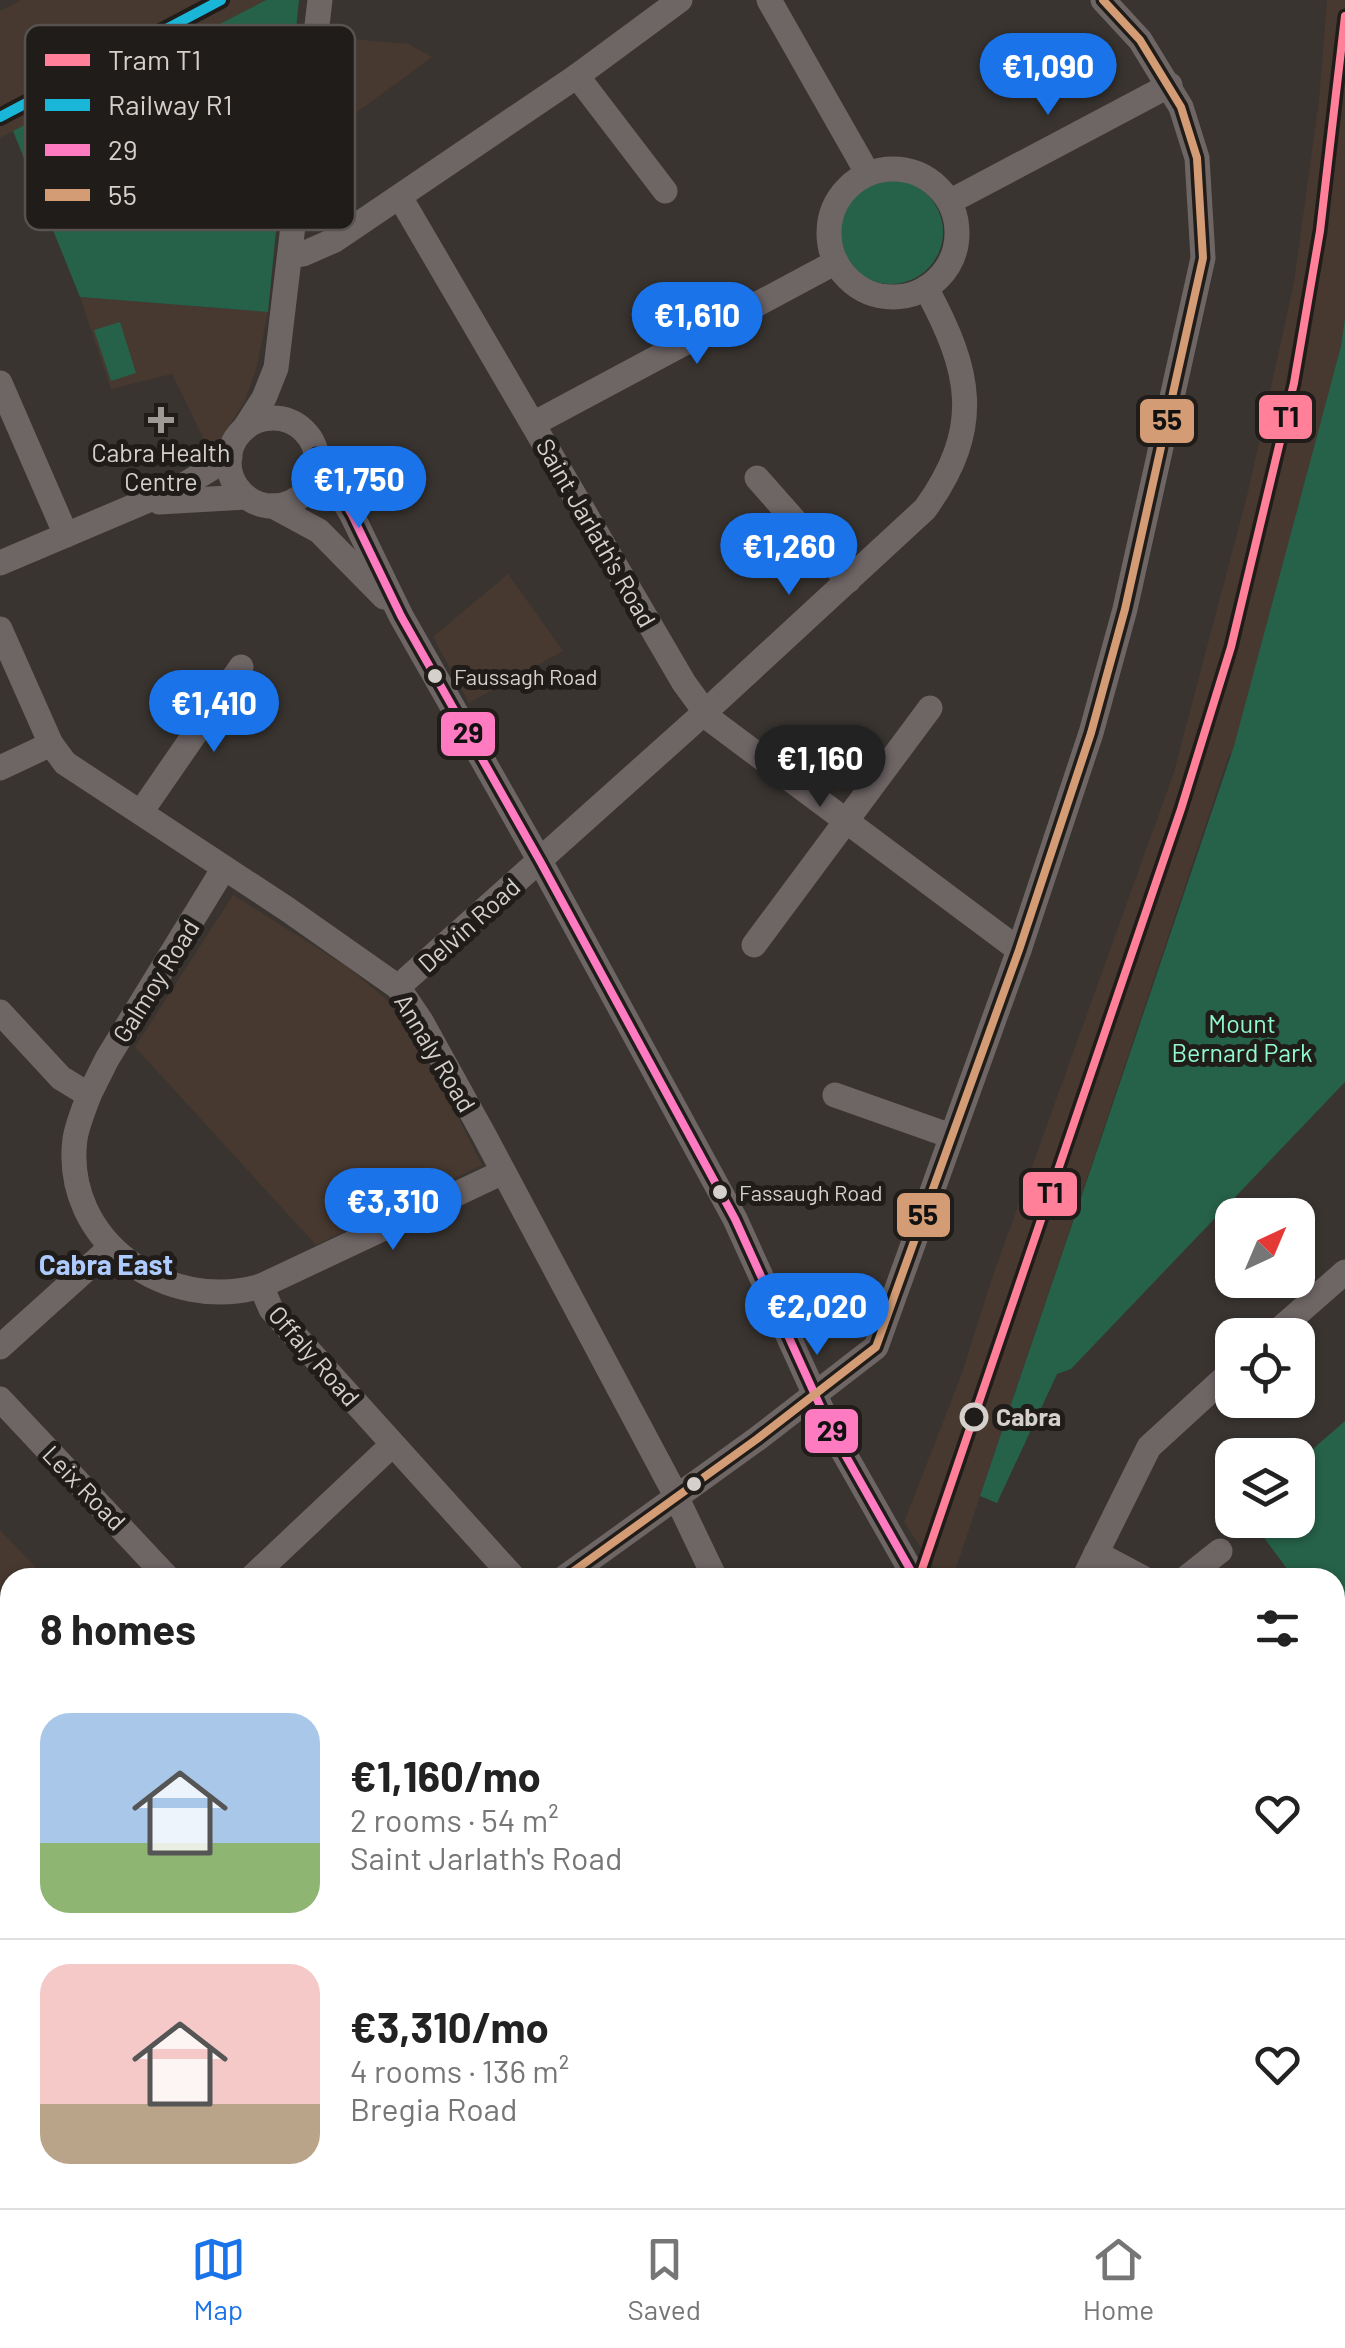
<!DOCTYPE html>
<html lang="en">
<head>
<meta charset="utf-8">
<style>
  :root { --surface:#fff; --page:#f2f2f2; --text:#222; --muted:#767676; --line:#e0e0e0; --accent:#1a73e8 }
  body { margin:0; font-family:Barlow,sans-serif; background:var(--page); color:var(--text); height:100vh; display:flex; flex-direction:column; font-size:38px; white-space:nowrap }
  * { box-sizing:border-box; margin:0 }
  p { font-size:32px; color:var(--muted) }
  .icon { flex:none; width:55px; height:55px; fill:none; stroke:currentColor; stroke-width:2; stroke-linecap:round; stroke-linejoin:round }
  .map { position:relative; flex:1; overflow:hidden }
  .drawer { position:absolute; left:0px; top:1568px; width:1345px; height:642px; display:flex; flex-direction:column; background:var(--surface); border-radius:30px 30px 0 0; box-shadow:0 2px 8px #0004 }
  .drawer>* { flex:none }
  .needle { width:65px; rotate:44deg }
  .fabs { position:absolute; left:1215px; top:1198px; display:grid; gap:20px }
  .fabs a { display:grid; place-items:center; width:100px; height:100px; border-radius:20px; background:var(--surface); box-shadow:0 2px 8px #0004; font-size:50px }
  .price { position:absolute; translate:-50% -85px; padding:0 22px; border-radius:35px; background:var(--accent); color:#fff; font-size:32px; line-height:65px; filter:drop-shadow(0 2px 5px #0008) }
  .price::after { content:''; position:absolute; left:50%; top:60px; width:30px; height:22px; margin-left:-15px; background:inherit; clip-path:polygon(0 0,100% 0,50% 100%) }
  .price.active { background:#222; color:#fff }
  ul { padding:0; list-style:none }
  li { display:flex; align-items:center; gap:30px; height:250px; padding:0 40px }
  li+li { border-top:2px solid var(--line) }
  li span { display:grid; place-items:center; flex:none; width:280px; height:200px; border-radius:30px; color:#555 }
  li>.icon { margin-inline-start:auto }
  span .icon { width:120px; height:120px; fill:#fffc; stroke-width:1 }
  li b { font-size:42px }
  h2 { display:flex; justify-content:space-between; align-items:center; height:120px; padding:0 40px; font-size:42px }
  .tab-bar { display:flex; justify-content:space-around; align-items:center; height:140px; border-top:2px solid var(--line); background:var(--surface); font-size:28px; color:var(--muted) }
  .tab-bar a { display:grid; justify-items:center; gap:5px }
  .tab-bar .active { color:var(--accent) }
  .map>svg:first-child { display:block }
  .built { fill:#47392f }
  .green { fill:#266149 }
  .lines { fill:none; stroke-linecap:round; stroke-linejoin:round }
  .minor { stroke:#6e6565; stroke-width:25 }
  .major { stroke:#7c7070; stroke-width:30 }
  .bus-1-casing { stroke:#201c19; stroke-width:15 }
  .bus-2-casing { stroke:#201c19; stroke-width:15 }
  .bus-1 { stroke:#fe7ac1; stroke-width:8 }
  .bus-2 { stroke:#d39c74; stroke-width:8 }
  .rail-1-casing { stroke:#201c19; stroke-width:18 }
  .rail-1 { stroke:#1ab6d8; stroke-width:10 }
  .tram-1-casing { stroke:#201c19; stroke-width:15 }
  .tram-1 { stroke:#ff8098; stroke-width:8 }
  .poi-dot { fill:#9f9995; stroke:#201c19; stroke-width:4 }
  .bus-dot { fill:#d6d0cc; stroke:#201c19; stroke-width:4 }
  .stop-dot { fill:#201c19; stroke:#d6d0cc; stroke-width:5 }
  .labels { text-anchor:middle; stroke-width:10; stroke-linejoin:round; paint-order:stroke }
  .bus-label { font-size:22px; fill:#d6d0cc; stroke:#201c19; text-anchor:start }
  .poi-label { font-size:25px; fill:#d6d0cc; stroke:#201c19 }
  .street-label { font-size:25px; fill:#d6d0cc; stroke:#201c19 }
  .park-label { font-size:25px; fill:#91f9cb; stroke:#201c19 }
  .stop-label { font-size:25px; font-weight:bold; fill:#d6d0cc; stroke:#201c19; text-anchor:start }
  .neighbourhood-label { font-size:28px; font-weight:bold; fill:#adcbff; stroke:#201c19 }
  .key { fill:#201c19; stroke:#57524f; stroke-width:2.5 }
  .key-label { font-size:28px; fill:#d6d0cc }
  .line-badge { stroke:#201c19; stroke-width:4 }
  .pale-badge-label { font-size:28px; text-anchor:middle; font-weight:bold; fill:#111 }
</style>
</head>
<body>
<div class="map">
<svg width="1345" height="2208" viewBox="0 0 1345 2208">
  <rect width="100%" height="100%" fill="#393430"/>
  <g class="built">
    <polygon points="21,0 266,0 0,138 0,11"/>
    <polygon points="1327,0 1345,0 1345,318 1341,346 1233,752 1229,755 953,1577 940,1577 904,1522 961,1376 992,1278 1174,772 1248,492 1294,282 1319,100"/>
    <polygon points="340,38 409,44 432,57 327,134"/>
    <polygon points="80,297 268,312 257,366 245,401 211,454 172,374 111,389"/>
    <polygon points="508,574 563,651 469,703 433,637"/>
    <polygon points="233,895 346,966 385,998 420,1042 482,1165 316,1245 135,1047"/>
    <polygon points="0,1530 45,1577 10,1578 10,1705 0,1694"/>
  </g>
  <g class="green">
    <polygon points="266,0 299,0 268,312 80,297 13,131"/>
    <circle cx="891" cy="232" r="52"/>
    <polygon points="1345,318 1345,1082 1071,1369 1057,1374 997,1503 980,1496 1234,746 1341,346"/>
    <polygon points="120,322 136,373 111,381 94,330"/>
    <polygon points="1345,1421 1345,1649 1335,1635 1335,1578 1293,1577 1251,1520 1298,1520 1298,1462"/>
  </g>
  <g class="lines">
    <g class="minor">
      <polyline points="769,0 868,174"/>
      <polyline points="577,76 665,191"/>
      <circle cx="893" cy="233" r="64"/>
      <polyline points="400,197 684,683 711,720 1019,950"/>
      <polyline points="951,201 1170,85"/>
      <polyline points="291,256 303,254 335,240 577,76 680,0"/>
      <polyline points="0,383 66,535"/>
      <circle cx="273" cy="462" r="44"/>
      <polyline points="533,424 836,262"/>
      <polyline points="244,429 264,398 276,368 320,0"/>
      <polyline points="316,454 352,515 401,616 540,861 735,1219 831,1430 915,1578"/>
      <polyline points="757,478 848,581"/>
      <polyline points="159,502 246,497"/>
      <polyline points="273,506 319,531 384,597"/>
      <polyline points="0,563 184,485 230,457"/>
      <polyline points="0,629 51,744 65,763 287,909 398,987 421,1021 484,1135 672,1488 715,1578"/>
      <polyline points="0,768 51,744"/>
      <polyline points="141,812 241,667"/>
      <polyline points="754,945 930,708"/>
      <path d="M398 987 704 713 925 509C984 427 971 371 926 288"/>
      <path d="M0 1012 61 1078 89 1095C84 1109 77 1125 75 1139 62 1241 168 1314 261 1286L271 1309 514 1578"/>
      <polyline points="89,1095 107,1059 224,868"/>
      <polyline points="835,1095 951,1136"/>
      <polyline points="261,1286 501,1173"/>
      <polyline points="1273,1335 1345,1272"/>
      <polyline points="0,1347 110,1248"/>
      <polyline points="0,1399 168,1578"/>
      <polyline points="1096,1553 1143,1578"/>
      <polyline points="251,1578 392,1445"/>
      <polyline points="564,1578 757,1439 876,1347 1019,950 1091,733 1125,609 1203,258 1197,158 1181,107 1140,40 1103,0"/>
      <polyline points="1084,1578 1149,1447 1232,1371"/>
      <polyline points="1186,1578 1220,1551"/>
      <polyline points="1335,1809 1345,1823"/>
      <polyline points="1335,2169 1345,2181"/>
      <polyline points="911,2200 918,2208"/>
      <polyline points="1134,2200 1141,2208"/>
      <polyline points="42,2208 45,2200"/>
      <polyline points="822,2208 825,2200"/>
    </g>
    <g class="major">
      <polyline points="0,1726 10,1737"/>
      <polyline points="434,2200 441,2208"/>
    </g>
    <g class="bus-1-casing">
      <polyline id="bus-1" points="316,454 352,515 401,616 540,861 735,1219 831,1430 915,1578"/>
    </g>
    <g class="bus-2-casing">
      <polyline id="bus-2" points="564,1578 757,1439 876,1347 1019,950 1091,733 1125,609 1203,258 1197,158 1181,107 1140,40 1103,0"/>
    </g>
    <use href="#bus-1" class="bus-1"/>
    <use href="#bus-2" class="bus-2"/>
    <g class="rail-1-casing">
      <polyline id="rail-1" points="0,117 221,0"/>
    </g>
    <use href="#rail-1" class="rail-1"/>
    <g class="tram-1-casing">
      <polyline id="tram-1" points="919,1578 1181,809 1231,647 1294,383 1320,231 1345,16"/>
    </g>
    <use href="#tram-1" class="tram-1"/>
  </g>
  <path class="poi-dot" d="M156 405h10v10h10v10h-10v10h-10v-10h-10v-10h10z"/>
  <g class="bus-dot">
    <circle cx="435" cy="676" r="9"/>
    <circle cx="720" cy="1192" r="9"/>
    <circle cx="694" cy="1484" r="9"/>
  </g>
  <circle class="stop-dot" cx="974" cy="1417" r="12"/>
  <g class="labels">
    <g class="bus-label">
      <text x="454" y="685">Faussagh Road</text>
      <text x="739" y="1201">Fassaugh Road</text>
    </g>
    <g class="poi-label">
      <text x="161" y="462">Cabra Health<tspan x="161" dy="29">Centre</tspan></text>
    </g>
    <g class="street-label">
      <text transform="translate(596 533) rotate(60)" y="9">Saint Jarlath's Road</text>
      <text transform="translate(469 925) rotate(-42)" y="9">Delvin Road</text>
      <text transform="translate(156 981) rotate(-58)" y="9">Galmoy Road</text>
      <text transform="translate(435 1053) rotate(59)" y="9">Annaly Road</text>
      <text transform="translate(314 1356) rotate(49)" y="9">Offaly Road</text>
      <text transform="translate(84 1488) rotate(46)" y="9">Leix Road</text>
    </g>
    <g class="park-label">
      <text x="1242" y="1033">Mount<tspan x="1242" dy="29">Bernard Park</tspan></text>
    </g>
    <g class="stop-label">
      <text x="996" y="1426">Cabra</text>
    </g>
    <g class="neighbourhood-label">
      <text x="106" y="1275">Cabra East</text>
    </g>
  </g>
  <rect x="25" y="25" width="330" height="205" rx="15" class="key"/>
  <rect x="45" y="54" width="45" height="12" fill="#ff8098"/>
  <rect x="45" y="99" width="45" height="12" fill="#1ab6d8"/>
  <rect x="45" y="144" width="45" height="12" fill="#fe7ac1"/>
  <rect x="45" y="189" width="45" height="12" fill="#d39c74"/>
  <g class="key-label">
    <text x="108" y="70">Tram T1</text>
    <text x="108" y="115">Railway R1</text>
    <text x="108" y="160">29</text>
    <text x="108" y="205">55</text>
  </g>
  <g class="line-badge">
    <rect x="1257" y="393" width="57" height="48" rx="10" fill="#ff8098"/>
    <rect x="1138" y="397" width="58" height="48" rx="10" fill="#d39c74"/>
    <rect x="439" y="710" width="58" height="48" rx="10" fill="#fe7ac1"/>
    <rect x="1021" y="1170" width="58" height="48" rx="10" fill="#ff8098"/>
    <rect x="895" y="1191" width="57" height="48" rx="10" fill="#d39c74"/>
    <rect x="803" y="1407" width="57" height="48" rx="10" fill="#fe7ac1"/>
  </g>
  <g class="pale-badge-label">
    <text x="1286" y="427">T1</text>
    <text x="1167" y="430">55</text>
    <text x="468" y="743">29</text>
    <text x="1050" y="1203">T1</text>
    <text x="923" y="1225">55</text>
    <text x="832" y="1441">29</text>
  </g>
</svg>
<div class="fabs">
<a><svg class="needle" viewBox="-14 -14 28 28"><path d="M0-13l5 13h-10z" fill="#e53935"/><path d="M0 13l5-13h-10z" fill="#767676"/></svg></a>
<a><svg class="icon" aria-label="locate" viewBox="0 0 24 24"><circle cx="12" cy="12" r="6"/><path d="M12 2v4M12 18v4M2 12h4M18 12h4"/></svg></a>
<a><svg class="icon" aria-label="layers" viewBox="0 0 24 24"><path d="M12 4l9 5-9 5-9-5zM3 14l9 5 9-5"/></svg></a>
</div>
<b class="price" style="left:1048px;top:118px">€1,090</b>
<b class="price" style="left:697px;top:367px">€1,610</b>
<b class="price" style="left:359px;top:531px">€1,750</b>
<b class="price" style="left:789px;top:598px">€1,260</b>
<b class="price" style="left:214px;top:755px">€1,410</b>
<b class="price active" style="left:820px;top:810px">€1,160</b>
<b class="price" style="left:393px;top:1253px">€3,310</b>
<b class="price" style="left:817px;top:1358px">€2,020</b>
<section class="drawer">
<h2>8 homes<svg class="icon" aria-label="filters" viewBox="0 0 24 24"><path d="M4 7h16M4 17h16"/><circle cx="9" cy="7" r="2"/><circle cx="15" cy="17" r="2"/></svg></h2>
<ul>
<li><span style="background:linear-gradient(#a9c7e8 65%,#8fb573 0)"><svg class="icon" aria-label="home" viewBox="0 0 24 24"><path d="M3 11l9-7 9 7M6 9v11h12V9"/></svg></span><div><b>€1,160/mo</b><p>2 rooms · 54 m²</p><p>Saint Jarlath's Road</p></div><svg class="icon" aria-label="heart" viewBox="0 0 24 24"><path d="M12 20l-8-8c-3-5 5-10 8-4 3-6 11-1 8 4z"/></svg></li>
<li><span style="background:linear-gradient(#f6c9c9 70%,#b9a48a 0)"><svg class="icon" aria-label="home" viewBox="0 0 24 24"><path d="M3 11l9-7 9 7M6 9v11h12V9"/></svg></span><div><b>€3,310/mo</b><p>4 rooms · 136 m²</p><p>Bregia Road</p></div><svg class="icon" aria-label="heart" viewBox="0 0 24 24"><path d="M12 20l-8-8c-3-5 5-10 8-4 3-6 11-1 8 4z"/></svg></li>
</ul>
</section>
</div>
<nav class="tab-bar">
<a class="active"><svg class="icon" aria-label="map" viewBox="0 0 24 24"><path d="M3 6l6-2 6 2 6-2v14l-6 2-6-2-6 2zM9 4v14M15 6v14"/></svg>Map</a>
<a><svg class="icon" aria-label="saved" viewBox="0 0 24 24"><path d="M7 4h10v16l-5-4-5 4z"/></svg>Saved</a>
<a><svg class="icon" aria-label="home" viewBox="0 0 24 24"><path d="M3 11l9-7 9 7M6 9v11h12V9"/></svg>Home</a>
</nav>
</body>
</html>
